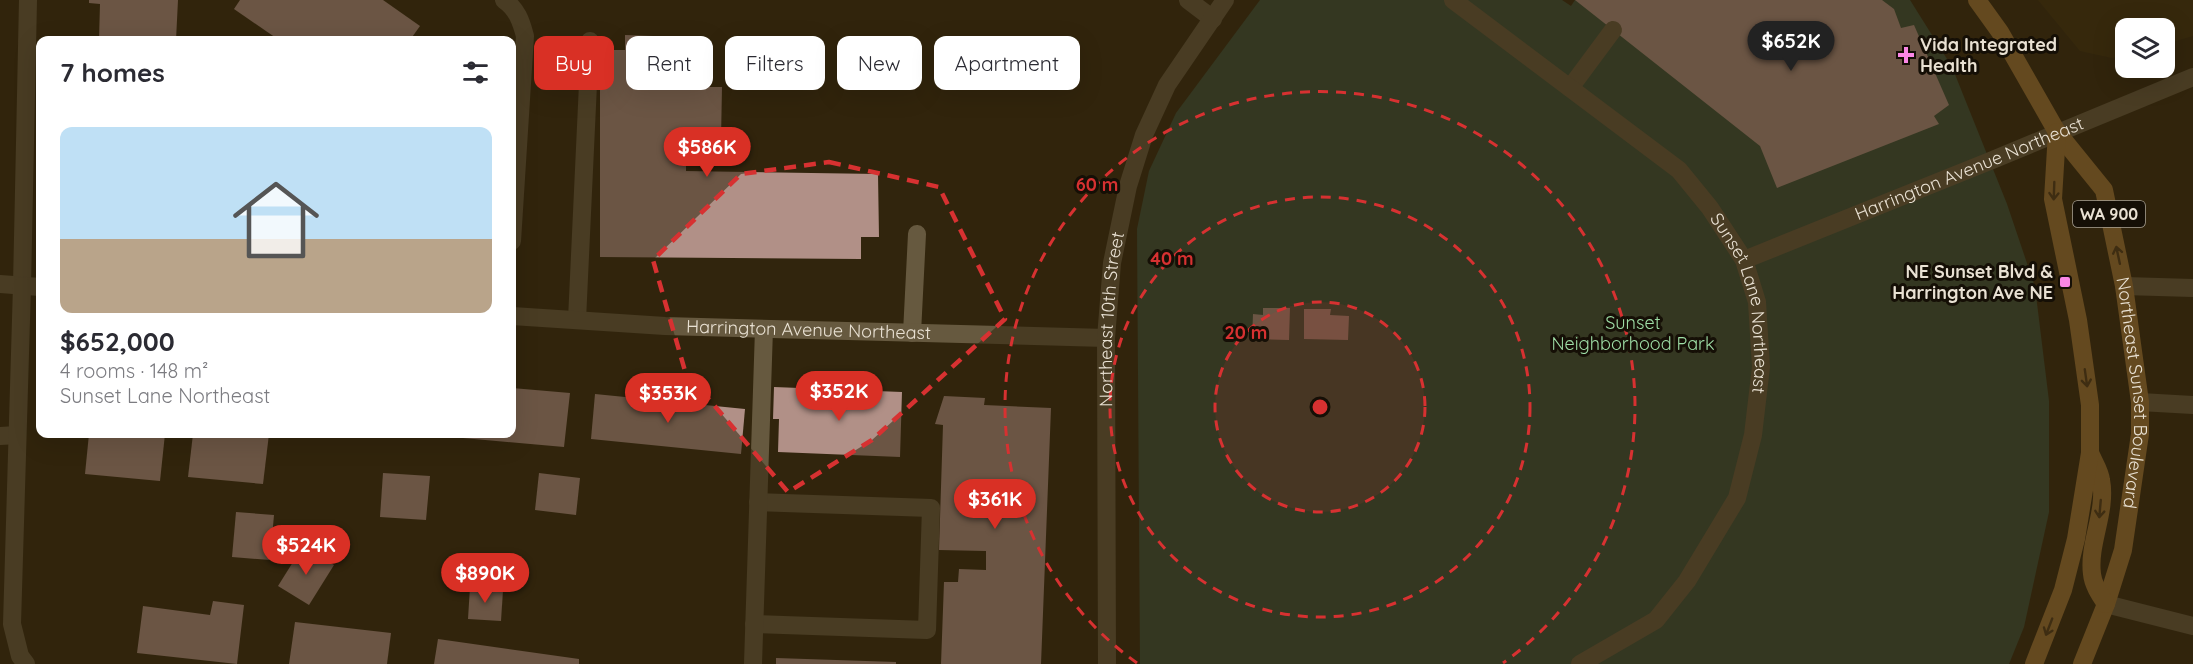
<!DOCTYPE html>
<html lang="en">
<head>
<meta charset="utf-8">
<style>
  :root { --surface:#fff; --page:#f2f2f3; --text:#2b2b33; --muted:#7c7c81; --accent:#d93025 }
  body { margin:0; font-family:Quicksand,sans-serif; background:var(--page); color:var(--text); height:100vh; display:flex; flex-direction:column; font-size:22px; white-space:nowrap }
  * { box-sizing:border-box; margin:0 }
  p { font-size:20px; color:var(--muted) }
  .icon { flex:none; width:33px; height:33px; fill:none; stroke:currentColor; stroke-width:2; stroke-linecap:round; stroke-linejoin:round }
  .map { position:relative; flex:1; overflow:hidden }
  .drawer { position:absolute; left:36px; top:36px; width:480px; height:402px; display:flex; flex-direction:column; background:var(--surface); border-radius:12px; box-shadow:0 6px 24px #0002 }
  .drawer>* { flex:none }
  .banner { position:absolute; left:534px; top:36px; width:570px; height:54px; display:flex; gap:12px }
  .buttons { position:absolute; left:2115px; top:18px; display:grid; gap:12px }
  .buttons a { display:grid; place-items:center; width:60px; height:60px; border-radius:12px; background:var(--surface); box-shadow:0 6px 24px #0002; font-size:30px }
  .price { position:absolute; translate:-50% -51px; padding:0 14px; border-radius:21px; background:var(--accent); color:#fff; font-size:20px; line-height:39px; filter:drop-shadow(0 2px 3px #0008) }
  .price::after { content:''; position:absolute; left:50%; top:36px; width:18px; height:14px; margin-left:-9px; background:inherit; clip-path:polygon(0 0,100% 0,50% 100%) }
  .price.current { background:#222; color:#fff }
  ul { padding:0; list-style:none }
  li { display:grid; align-content:center; gap:12px; height:318px; padding:0 24px }
  li span { display:grid; place-items:center; height:186px; border-radius:12px; color:#555 }
  li>.icon { margin-inline-start:auto }
  span .icon { width:108px; height:108px; fill:#fffc; stroke-width:1 }
  li b { font-size:26px }
  h2 { display:flex; justify-content:space-between; align-items:center; height:72px; padding:0 24px; font-size:26px }
  .pill { padding:0 21px; border-radius:12px; background:var(--surface); box-shadow:0 6px 24px #0002; font-size:21px; line-height:54px }
  .pill.current { background:var(--accent); color:#fff }
  .map>svg:first-child { display:block }
  .built { fill:#3d2e0d }
  .green { fill:#384e3a }
  .building { fill:#b19087 }
  .lines { fill:none; stroke-linecap:round; stroke-linejoin:round }
  .lane { stroke:#66593f; stroke-width:18 }
  .street { stroke:#66593f; stroke-width:18 }
  .primary { stroke:#a37535; stroke-width:18 }
  .oneway { stroke:#4e3819 }
  .marked { fill:none; stroke:#d73131; stroke-width:4.5; stroke-dasharray:12 8; stroke-linejoin:round }
  .ring { fill:none; stroke:#d73131; stroke-width:3; stroke-dasharray:10 8 }
  .poi-dot { fill:#fb87e6; stroke:#150f06; stroke-width:2 }
  .labels { text-anchor:middle; stroke-width:6; stroke-linejoin:round; paint-order:stroke }
  .shield { fill:#150f06; stroke:#a9a296; stroke-width:1.5 }
  .shield-label { font-size:16px; font-weight:bold; fill:#e9e1d3 }
  .poi-label { font-size:18px; font-weight:bold; fill:#e9e1d3; stroke:#150f06; text-anchor:start }
  .street-label { font-size:18px; fill:#e9e1d3; stroke:#150f06 }
  .park-label { font-size:18px; fill:#9edea6; stroke:#150f06 }
  .centre { fill:#d73131; stroke:#150f06; stroke-width:3 }
  .ring-label { font-size:18px; text-anchor:middle; font-weight:bold; fill:#d73131; stroke:#150f06; stroke-width:6; stroke-linejoin:round; paint-order:stroke }
</style>
</head>
<body>
<div class="map">
<svg width="2193" height="664" viewBox="0 0 2193 664">
  <rect width="100%" height="100%" fill="#31250d"/>
  <polygon class="built" points="2038,0 2193,0 2193,36 2165,44 2164,28 2126,28 2125,55 2112,58 2080,51"/>
  <polygon class="green" points="1260,0 1562,0 1571,6 1575,0 1910,0 1952,67 2007,204 2035,287 2049,401 2049,512 2024,627 2009,664 1140,664 1137,229 1149,171 1176,113"/>
  <g class="building">
    <polygon points="89,0 178,0 176,40 99,40 100,4 89,3"/>
    <polygon points="240,0 383,0 420,26 410,40 279,40 234,9"/>
    <polygon points="1575,0 1882,0 1894,9 1901,28 1914,25 1949,105 1934,116 1939,124 1777,188 1760,146"/>
    <polygon points="625,35 653,36 653,51 684,52 685,87 722,87 721,139 686,139 686,171 878,174 879,237 861,237 861,259 600,257 600,50 625,50"/>
    <polygon points="1263,308 1290,308 1289,340 1252,339 1253,314 1263,315"/>
    <polygon points="1304,309 1331,309 1330,315 1349,316 1348,340 1304,339"/>
    <polygon points="774,387 902,392 900,457 778,452 779,419 773,419"/>
    <polygon points="512,388 570,393 564,447 463,438 464,434 512,434"/>
    <polygon points="595,394 745,409 741,454 591,439"/>
    <polygon points="944,396 985,398 984,405 1051,408 1041,664 941,664 944,582 958,582 959,569 986,570 986,551 939,550 943,425 935,424"/>
    <polygon points="89,434 165,434 160,481 85,474"/>
    <polygon points="193,434 269,434 263,484 188,477"/>
    <polygon points="383,473 430,476 426,520 380,517"/>
    <polygon points="539,473 580,478 576,515 535,510"/>
    <polygon points="236,512 274,515 270,560 232,557"/>
    <polygon points="303,546 334,565 309,605 278,586"/>
    <polygon points="470,587 503,590 501,621 468,619"/>
    <polygon points="213,601 244,605 237,664 137,653 143,606 210,615"/>
    <polygon points="295,622 391,633 387,664 289,664"/>
    <polygon points="438,639 579,659 579,664 434,664"/>
    <polygon points="776,658 896,662 896,664 776,664"/>
  </g>
  <g class="lines">
    <g class="lane">
      <path d="M504 0C517 9 521 21 525 36L512 241"/>
      <polyline points="1188,0 1213,19"/>
      <polyline points="1570,88 1613,30"/>
      <polyline points="22,286 28,0"/>
      <polyline points="2124,286 2193,288"/>
      <polyline points="577,320 590,41"/>
      <polyline points="912,333 917,234"/>
      <polyline points="2140,402 2193,405"/>
      <polyline points="0,436 17,435"/>
      <polyline points="2106,604 2193,626"/>
      <polyline points="754,624 927,630 931,508 758,502"/>
      <polyline points="753,664 764,329"/>
    </g>
    <g class="street">
      <path id="s1" d="M1453 0 1679 170 1710 208 1744 260 1757 302 1761 367 1753 435 1737 498 1687 581 1656 620 1580 664"/>
      <path id="s2" d="M1744 260 1990 161 2193 77"/>
      <polyline points="0,284 40,287"/>
      <polyline points="22,286 12,624 20,656 26,664"/>
      <path id="s3" d="M512 316 665 326 1106 338"/>
      <path id="s4" d="M1107 664 1106 338 1112 263 1128 186 1144 135 1167 85 1225 0"/>
    </g>
    <g class="primary">
      <path id="s5" d="M1977 0 2000 32 2057 132 2104 190 2124 286 2140 402V434L2123 550 2106 604 2082 664"/>
      <path d="M2090 453C2094 462 2100 471 2101 480 2107 512 2088 543 2092 574 2093 585 2100 595 2106 604"/>
      <polyline points="2034,664 2063,590 2076,539 2090,453 2090,405 2078,320 2053,199 2057,132"/>
    </g>
  </g>
  <defs><path id="oneway-shaft" d="M-6 0H5M1.5-3L5.5 0L1.5 3" fill="none" stroke-width="1.6" stroke-linecap="round" stroke-linejoin="round" transform="scale(1.5)"/></defs>
  <g class="oneway">
    <use href="#oneway-shaft" transform="translate(2054 191) rotate(92)"/>
    <use href="#oneway-shaft" transform="translate(2118 255) rotate(-102)"/>
    <use href="#oneway-shaft" transform="translate(2086 378) rotate(82)"/>
    <use href="#oneway-shaft" transform="translate(2100 509) rotate(95)"/>
    <use href="#oneway-shaft" transform="translate(2049 627) rotate(111)"/>
  </g>
  <path d="M0 0H2193V664H0ZM829 162 939 187 1005 319 872 440 788 492 685 371 653 260 741 174Z" fill="#31250d" fill-opacity=".55" fill-rule="evenodd"/>
  <path class="marked" d="M829 162 939 187 1005 319 872 440 788 492 685 371 653 260 741 174Z"/>
  <circle cx="1320" cy="407" r="105" fill="#d73131" fill-opacity=".12"/>
  <g class="ring">
    <circle cx="1320" cy="407" r="105"/>
    <circle cx="1320" cy="407" r="210"/>
    <path d="M1137 663A315 315 0 1 1 1503 663"/>
  </g>
  <g class="poi-dot">
    <path d="M1903 46h6v6h6v6h-6v6h-6v-6h-6v-6h6z"/>
    <rect x="2059" y="276" width="12" height="12" rx="3"/>
  </g>
  <g class="labels">
    <rect class="shield" x="2073" y="201" width="72" height="26" rx="4.5"/>
    <g class="shield-label">
      <text x="2109" y="220">WA 900</text>
    </g>
    <g class="poi-label">
      <text x="1920" y="51">Vida Integrated<tspan x="1920" dy="21">Health</tspan></text>
      <text x="2053" y="278" text-anchor="end">NE Sunset Blvd &amp;<tspan x="2053" dy="21">Harrington Ave NE</tspan></text>
    </g>
    <g class="street-label">
      <text dy="6" stroke="none"><textPath href="#s2" startOffset="243">Harrington Avenue Northeast</textPath></text>
      <text dy="6" stroke="none"><textPath href="#s1" startOffset="435">Sunset Lane Northeast</textPath></text>
      <text dy="6" stroke="none"><textPath href="#s4" startOffset="345">Northeast 10th Street</textPath></text>
      <text dy="6" stroke="none"><textPath href="#s3" startOffset="297">Harrington Avenue Northeast</textPath></text>
      <text dy="6" stroke="none"><textPath href="#s5" startOffset="435">Northeast Sunset Boulevard</textPath></text>
    </g>
    <g class="park-label">
      <text x="1633" y="329">Sunset<tspan x="1633" dy="21">Neighborhood Park</tspan></text>
    </g>
  </g>
  <circle cx="1320" cy="407" r="9" class="centre"/>
  <g class="ring-label">
    <text x="1097" y="191">60 m</text>
    <text x="1172" y="265">40 m</text>
    <text x="1246" y="339">20 m</text>
  </g>
</svg>
<div class="buttons">
<a><svg class="icon" aria-label="layers" viewBox="0 0 24 24"><path d="M12 4l9 5-9 5-9-5zM3 14l9 5 9-5"/></svg></a>
</div>
<b class="price current" style="left:1791px;top:72px">$652K</b>
<b class="price" style="left:707px;top:178px">$586K</b>
<b class="price" style="left:839px;top:422px">$352K</b>
<b class="price" style="left:668px;top:424px">$353K</b>
<b class="price" style="left:995px;top:530px">$361K</b>
<b class="price" style="left:306px;top:576px">$524K</b>
<b class="price" style="left:485px;top:604px">$890K</b>
<div class="banner">
<a class="pill current">Buy</a>
<a class="pill">Rent</a>
<a class="pill">Filters</a>
<a class="pill">New</a>
<a class="pill">Apartment</a>
</div>
<section class="drawer">
<h2>7 homes<svg class="icon" aria-label="filters" viewBox="0 0 24 24"><path d="M4 7h16M4 17h16"/><circle cx="9" cy="7" r="2"/><circle cx="15" cy="17" r="2"/></svg></h2>
<ul>
<li><span style="background:linear-gradient(#bfe0f5 60%,#b9a48a 0)"><svg class="icon" aria-label="home" viewBox="0 0 24 24"><path d="M3 11l9-7 9 7M6 9v11h12V9"/></svg></span><div><b>$652,000</b><p>4 rooms · 148 m²</p><p>Sunset Lane Northeast</p></div></li>
</ul>
</section>
</div>
</body>
</html>
